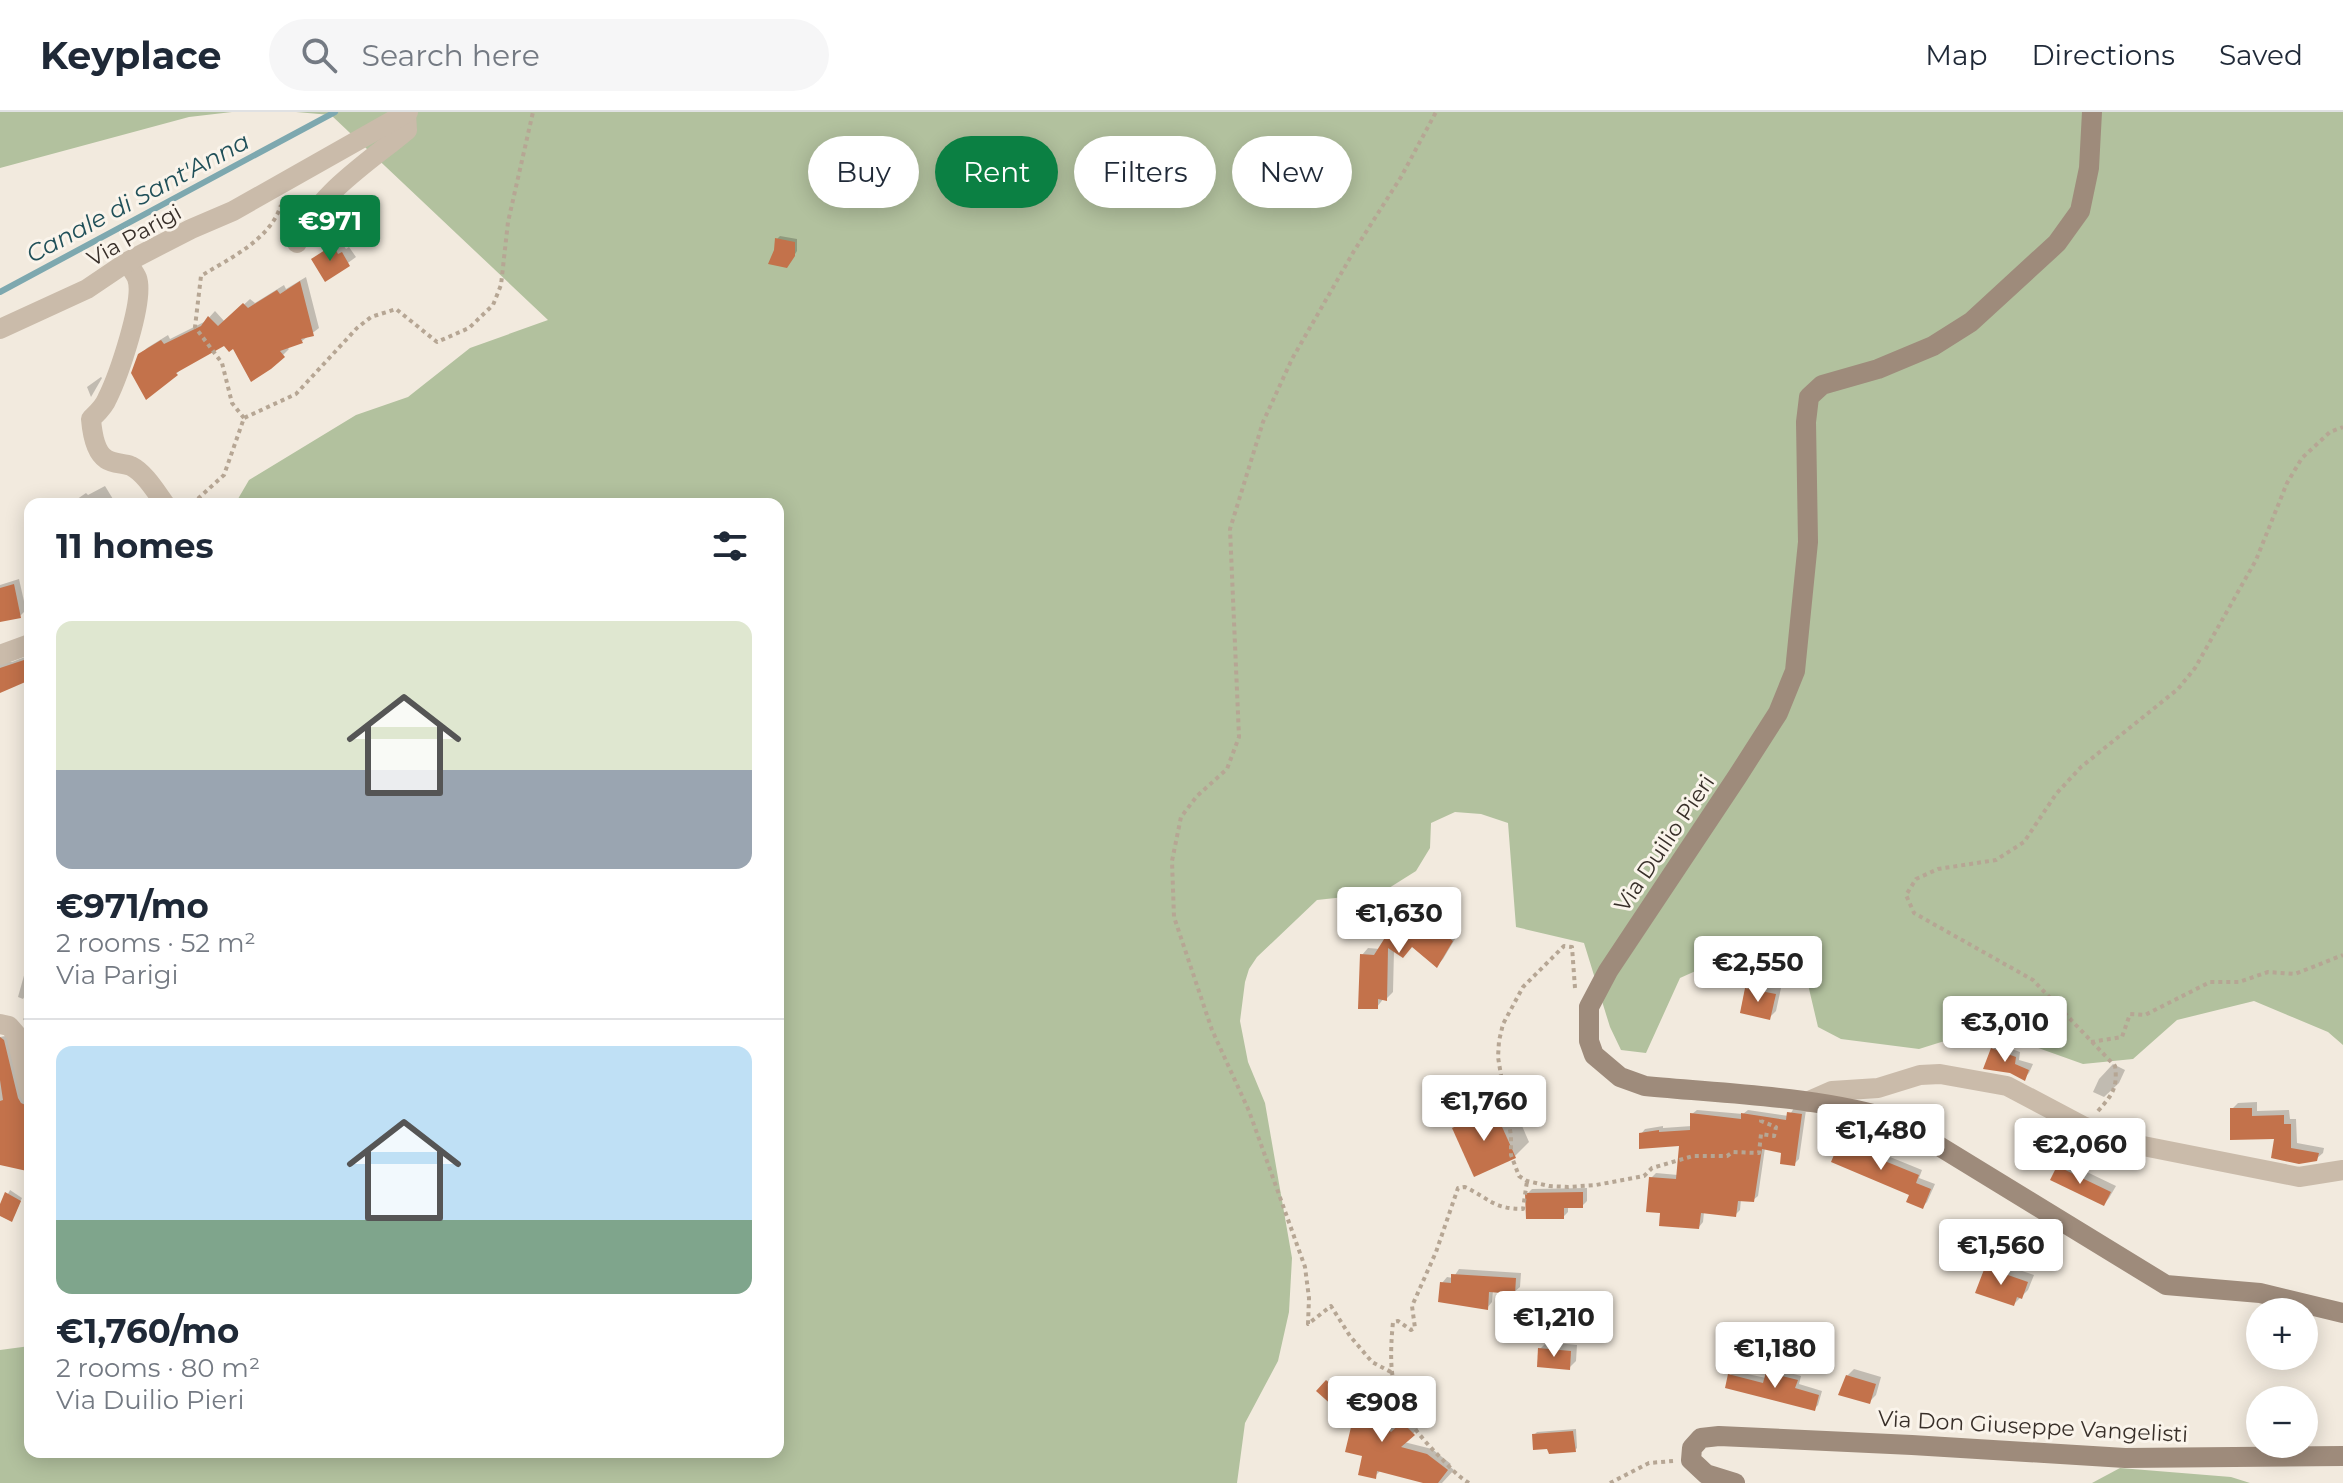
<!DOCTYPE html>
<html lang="en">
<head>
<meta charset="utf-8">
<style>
  :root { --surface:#fff; --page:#f6f6f7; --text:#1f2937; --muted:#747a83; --line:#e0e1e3; --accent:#0b8043 }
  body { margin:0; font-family:Montserrat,sans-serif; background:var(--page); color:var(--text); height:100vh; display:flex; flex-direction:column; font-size:30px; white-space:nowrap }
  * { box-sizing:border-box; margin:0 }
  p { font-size:26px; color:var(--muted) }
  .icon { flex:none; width:44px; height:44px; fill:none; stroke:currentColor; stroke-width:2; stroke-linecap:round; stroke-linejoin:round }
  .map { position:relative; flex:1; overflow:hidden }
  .sheet { position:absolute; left:24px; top:386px; width:760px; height:960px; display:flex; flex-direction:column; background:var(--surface); border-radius:16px; box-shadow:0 4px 20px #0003 }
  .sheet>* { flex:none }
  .banner { position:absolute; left:808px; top:24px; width:760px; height:72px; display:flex; gap:16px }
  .tools { position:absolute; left:2246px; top:1186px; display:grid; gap:16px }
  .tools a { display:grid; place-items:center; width:72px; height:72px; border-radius:50%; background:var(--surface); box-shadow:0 4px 20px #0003; font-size:40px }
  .price { position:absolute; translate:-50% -68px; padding:0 18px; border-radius:8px; background:#fff; color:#222; font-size:26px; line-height:52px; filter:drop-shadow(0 2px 4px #0008) }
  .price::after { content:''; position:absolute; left:50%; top:48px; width:24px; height:18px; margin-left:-12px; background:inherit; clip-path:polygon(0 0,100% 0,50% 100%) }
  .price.selected { background:var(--accent); color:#fff }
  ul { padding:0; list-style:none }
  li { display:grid; align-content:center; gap:16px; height:424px; padding:0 32px }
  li+li { border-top:2px solid var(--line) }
  li span { display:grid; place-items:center; height:248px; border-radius:16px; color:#555 }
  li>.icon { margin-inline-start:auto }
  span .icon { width:144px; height:144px; fill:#fffc; stroke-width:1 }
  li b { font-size:34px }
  h2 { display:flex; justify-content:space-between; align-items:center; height:96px; padding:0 32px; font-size:34px }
  .pill { padding:0 28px; border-radius:36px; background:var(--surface); box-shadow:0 4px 20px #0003; font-size:28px; line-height:72px }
  .pill.selected { background:var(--accent); color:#fff }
  header { display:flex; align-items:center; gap:48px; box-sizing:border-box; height:112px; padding:0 40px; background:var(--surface); border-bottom:2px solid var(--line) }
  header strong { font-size:38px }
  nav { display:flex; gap:44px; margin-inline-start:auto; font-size:28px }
  .search { width:560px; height:72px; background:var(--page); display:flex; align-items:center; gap:20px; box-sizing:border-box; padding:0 28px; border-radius:44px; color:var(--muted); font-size:30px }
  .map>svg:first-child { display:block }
  .green { fill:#b2c19e }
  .shadow { fill:#0003 }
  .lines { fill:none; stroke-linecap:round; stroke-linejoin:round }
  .stream { stroke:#7da8af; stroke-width:6 }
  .building { fill:#c3724b }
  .path { stroke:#b6a694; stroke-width:4; stroke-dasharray:4 4; stroke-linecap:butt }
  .street { stroke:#cabbaa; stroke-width:20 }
  .secondary { stroke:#9e8b7b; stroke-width:20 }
  .labels { text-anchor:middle; stroke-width:6; stroke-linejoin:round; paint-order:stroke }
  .street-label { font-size:22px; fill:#382f29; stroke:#faf4eb }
  .water-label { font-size:24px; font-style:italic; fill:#205059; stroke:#faf4eb }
</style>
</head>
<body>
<header>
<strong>Keyplace</strong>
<div class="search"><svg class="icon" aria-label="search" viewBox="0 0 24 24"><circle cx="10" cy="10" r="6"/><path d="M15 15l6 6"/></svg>Search here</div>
<nav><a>Map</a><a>Directions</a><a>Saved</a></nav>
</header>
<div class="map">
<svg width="2343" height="1371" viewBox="0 0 2343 1371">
  <rect width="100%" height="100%" fill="#f2eade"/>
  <g class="green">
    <polygon points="0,0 232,0 189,5 0,56"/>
    <polygon points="296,0 2343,0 2343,933 2328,920 2254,889 2177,908 2133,947 2083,952 1996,921 1970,921 1919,937 1841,927 1818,915 1806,864 1755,842 1729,844 1680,866 1646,941 1621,938 1610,915 1584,831 1516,815 1508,711 1481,702 1455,700 1431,711 1430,736 1416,759 1381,781 1317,788 1257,845 1249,857 1245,870 1240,909 1248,950 1265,991 1292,1146 1289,1200 1278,1249 1245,1311 1237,1371 0,1371 0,1238 30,1234 30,1340 778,1340 778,392 235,392 249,368 356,303 408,285 470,236 548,208 331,3"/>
    <polygon points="2120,1356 2231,1365 2250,1371 2092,1371"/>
  </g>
  <g class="shadow">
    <polygon points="780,124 797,127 797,139 790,150 777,127"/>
    <polygon points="340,128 346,137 349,135 356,145 326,167 313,147"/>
    <polygon points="306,165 319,216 302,229 287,235 289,237 270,256 233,234 224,231 182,256 176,262 140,243 147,236 168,223 170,227 206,209 215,199 225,210 250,187 255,191 284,173 286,177"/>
    <polygon points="101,265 102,266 91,285 87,275"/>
    <polygon points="105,374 116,392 70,392 86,381 88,383"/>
    <polygon points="19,467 26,498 20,504 0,508 0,473"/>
    <polygon points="30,543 30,565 0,579 0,549 12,550"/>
    <polygon points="1412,790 1458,822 1443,847 1437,853 1413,833 1394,838 1393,880 1386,887 1384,886 1377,895 1362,843 1368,836 1380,837 1406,796"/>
    <polygon points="30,842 30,876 23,887 18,885"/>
    <polygon points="1754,870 1781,876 1776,899 1769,906 1747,877"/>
    <polygon points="30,900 30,917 23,907"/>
    <polygon points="11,923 30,990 30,1058 0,1051 0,925"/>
    <polygon points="1998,932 2020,940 2019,948 2033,952 2029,961 2024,966 1993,937"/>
    <polygon points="2113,952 2125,958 2119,971 2104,985 2093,980 2099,967"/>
    <polygon points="1509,984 1529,1030 1515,1044 1454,1016 1469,1002"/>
    <polygon points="2257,990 2257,999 2289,998 2290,1007 2296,1007 2297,1031 2324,1036 2323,1041 2316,1047 2299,1050 2277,1025 2232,997 2238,991"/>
    <polygon points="1794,996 1806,998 1799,1047 1794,1052 1784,1040 1765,1036 1758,1084 1753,1088 1741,1087 1740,1098 1735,1103 1704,1100 1703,1110 1699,1115 1662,1099 1651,1066 1656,1061 1678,1063 1682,1031 1641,1022 1645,1017 1663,1014 1663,1016 1692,1014 1692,1002 1697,998 1743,1002 1748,998 1789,1004"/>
    <polygon points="1847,1023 1870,1032 1868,1036 1922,1058 1919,1066 1935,1072 1927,1090 1923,1094 1912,1082 1843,1027"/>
    <polygon points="2064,1049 2116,1074 2109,1086 2104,1092 2058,1055"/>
    <polygon points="1587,1076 1587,1089 1582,1094 1568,1094 1568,1100 1563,1105 1527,1082 1532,1077"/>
    <polygon points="10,1078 22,1086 14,1104 0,1102 0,1097"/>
    <polygon points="1993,1149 2034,1163 2028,1178 2014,1192 1986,1156"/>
    <polygon points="1459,1157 1521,1161 1520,1175 1514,1180 1493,1178 1492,1190 1487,1196 1442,1171 1447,1165 1453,1166"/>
    <polygon points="1547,1230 1577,1233 1576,1249 1569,1256 1540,1237"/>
    <polygon points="1772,1256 1801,1264 1799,1272 1822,1279 1818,1293 1814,1297 1730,1264 1734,1259 1766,1266"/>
    <polygon points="1854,1257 1881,1265 1876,1283 1869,1290 1847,1264"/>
    <polygon points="1333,1264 1367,1295 1371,1291 1398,1316 1408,1306 1418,1317 1404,1330 1432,1337 1451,1352 1449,1354 1454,1358 1442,1371 1431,1371 1380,1359 1375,1364 1364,1342 1354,1310 1319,1279"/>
    <polygon points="1576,1317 1577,1336 1575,1338 1534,1323 1537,1320"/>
  </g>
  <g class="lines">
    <polyline class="stream" points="0,180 335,0"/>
  </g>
  <g class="building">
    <polygon points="775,126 795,130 795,144 787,156 768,152 774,138"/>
    <polygon points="333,133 338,142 342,140 350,154 325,170 311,147"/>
    <polygon points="300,169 314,224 301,227 303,231 280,239 285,245 271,257 251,270 233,237 229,240 224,234 176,261 178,263 146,288 131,261 138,242 161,228 164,232 201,214 208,204 218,214 243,191 248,196 277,178 280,182"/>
    <polygon points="14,472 21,506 0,510 0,476"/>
    <polygon points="30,546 30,568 0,581 0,556"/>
    <polygon points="1405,794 1453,829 1437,856 1412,835 1403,846 1388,836 1387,889 1378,887 1378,897 1358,897 1360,842 1374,843"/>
    <polygon points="1745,876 1776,882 1770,908 1740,901"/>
    <polygon points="0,925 4,928 18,986 21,991 30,995 30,1046 27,1059 0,1053 0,989 3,988 0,968"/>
    <polygon points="1991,936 2016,945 2015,952 2029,958 2025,969 2010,961 1983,957"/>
    <polygon points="2230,996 2252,996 2252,1004 2284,1003 2284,1012 2291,1012 2291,1036 2319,1041 2317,1049 2299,1052 2271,1046 2274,1027 2230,1028"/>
    <polygon points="1494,997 1516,1046 1474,1065 1452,1016"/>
    <polygon points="1787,1000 1802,1002 1795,1054 1780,1052 1781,1041 1762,1037 1754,1090 1738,1089 1736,1105 1701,1101 1699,1117 1659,1114 1660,1101 1646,1100 1649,1065 1676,1067 1679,1034 1639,1037 1639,1021 1659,1018 1659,1020 1690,1018 1690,1001 1741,1007 1741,1001 1786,1008"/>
    <polygon points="1841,1026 1867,1037 1865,1041 1919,1063 1916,1071 1931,1077 1923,1097 1906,1090 1909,1083 1831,1050"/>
    <polygon points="2057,1054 2111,1080 2104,1094 2050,1068"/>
    <polygon points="5,1080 21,1089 12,1110 0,1104 0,1092"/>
    <polygon points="1583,1080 1583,1096 1564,1096 1564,1107 1526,1107 1525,1081"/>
    <polygon points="1985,1155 2028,1170 2022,1187 2017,1185 2014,1194 1975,1181"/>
    <polygon points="1451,1162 1516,1166 1515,1182 1489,1180 1488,1198 1438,1190 1440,1170 1451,1171"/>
    <polygon points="1538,1236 1571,1239 1570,1258 1537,1255"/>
    <polygon points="1766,1260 1798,1268 1795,1276 1819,1283 1815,1299 1725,1276 1728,1262 1763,1271"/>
    <polygon points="1846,1263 1876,1272 1870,1292 1838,1283"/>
    <polygon points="1326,1268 1362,1299 1365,1295 1391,1320 1402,1310 1415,1323 1401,1335 1427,1342 1448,1358 1438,1371 1423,1371 1377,1359 1376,1367 1358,1363 1362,1344 1345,1340 1352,1311 1316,1279"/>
    <polygon points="1573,1319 1576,1340 1549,1342 1547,1337 1533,1338 1532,1322"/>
  </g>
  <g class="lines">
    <g class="path">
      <path d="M244 306 232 291 222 251 195 215 201 164C230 146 270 128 281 93"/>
      <polyline points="192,392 224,363 244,306 296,282 357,216 371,205 396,197 437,230 469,216 493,193 501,173 508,110 533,0"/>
      <polyline points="1575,876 1572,835 1564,834 1523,875 1503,912 1499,929 1498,945 1511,1024 1511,1043 1519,1064 1527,1069 1549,1074 1568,1075 1596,1073 1644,1064 1652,1056 1693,1044 1727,1044 1733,1040 1759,1041 1761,1022 1774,1024 1776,1015 1761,1009 1762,1005"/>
      <polyline points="2091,930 2122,925 2130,902 2145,903 2210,870 2239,870 2268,860 2295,862 2343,843"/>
      <path d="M2098 999C2112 983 2118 976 2115 954L2033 868 1914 801 1906 783 1916 767 1938 757 1996 748 2024 730 2056 682 2081 655 2178 577 2195 556 2256 448 2287 371 2302 346 2330 320 2343 315"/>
      <polyline points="1391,1260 1372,1250 1350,1224 1331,1194 1308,1212 1309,1186 1305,1155 1249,999 1212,918 1174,805 1172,749 1181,705 1197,684 1227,657 1239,625 1230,417 1263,310 1292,247 1354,139 1401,65 1436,0"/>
      <path d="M1469 1371C1457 1364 1447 1352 1437 1342 1394 1298 1387 1271 1393 1210L1398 1209 1411 1218 1415 1216 1412 1194 1436 1140 1458 1076 1465 1075C1489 1086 1493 1097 1523 1097L1527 1069"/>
      <polyline points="1610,1371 1649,1351 1673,1349"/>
    </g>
    <g class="street">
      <path d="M297 131C315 83 369 50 407 18L406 2"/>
      <path d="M127 150C130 155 135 161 137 166 145 188 118 265 107 287 104 295 97 301 91 307 92 319 95 340 106 347 113 352 123 351 131 354 145 361 156 380 165 392"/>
      <polyline points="0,217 87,177 127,150 191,117 233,99 408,0"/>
      <polyline points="0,543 30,532"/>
      <polyline points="0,912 9,914 16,922 30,982"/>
      <polyline points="1807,990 1832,979 1878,976 1920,963 1940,962 2007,974 2083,1014 2128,1031 2299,1065 2343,1058"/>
    </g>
    <g class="secondary">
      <path d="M2092 0 2089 56 2080 99 2057 131 1971 210 1933 234 1878 257 1822 273 1809 285 1806 310 1808 430 1795 559 1778 601 1737 665 1608 859 1589 895V929L1594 943 1620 965 1645 974C1726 982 1820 984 1898 1009L2166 1173 2260 1181 2343 1201"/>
      <polyline points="1735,1371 1706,1362 1691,1348 1692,1336 1701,1326 1719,1324 1912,1333 2125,1346 2343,1344"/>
    </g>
  </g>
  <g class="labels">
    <g class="street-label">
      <text transform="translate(134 123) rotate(-29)" y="8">Via Parigi</text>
      <text transform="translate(1664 731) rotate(-56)" y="8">Via Duilio Pieri</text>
      <text transform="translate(2033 1314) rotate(3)" y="8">Via Don Giuseppe Vangelisti</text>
    </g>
    <g class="water-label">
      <text transform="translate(138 86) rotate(-28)" y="8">Canale di Sant'Anna</text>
    </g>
  </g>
</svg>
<div class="tools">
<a>+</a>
<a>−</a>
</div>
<b class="price selected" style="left:330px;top:151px">€971</b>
<b class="price" style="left:1399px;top:843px">€1,630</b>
<b class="price" style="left:1758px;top:892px">€2,550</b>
<b class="price" style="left:2005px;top:952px">€3,010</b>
<b class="price" style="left:1484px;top:1031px">€1,760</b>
<b class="price" style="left:1881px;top:1060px">€1,480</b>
<b class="price" style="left:2080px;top:1074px">€2,060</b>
<b class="price" style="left:2001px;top:1175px">€1,560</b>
<b class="price" style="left:1554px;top:1247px">€1,210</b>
<b class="price" style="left:1775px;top:1278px">€1,180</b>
<b class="price" style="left:1382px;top:1332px">€908</b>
<div class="banner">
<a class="pill">Buy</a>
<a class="pill selected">Rent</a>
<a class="pill">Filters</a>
<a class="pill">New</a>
</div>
<section class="sheet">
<h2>11 homes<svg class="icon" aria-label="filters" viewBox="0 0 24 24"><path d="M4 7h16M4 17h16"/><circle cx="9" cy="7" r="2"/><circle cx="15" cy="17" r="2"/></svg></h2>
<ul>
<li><span style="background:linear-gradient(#dfe7d0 60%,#9aa5b1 0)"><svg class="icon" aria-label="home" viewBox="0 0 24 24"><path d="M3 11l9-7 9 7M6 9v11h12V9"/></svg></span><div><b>€971/mo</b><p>2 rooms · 52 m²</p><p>Via Parigi</p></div></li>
<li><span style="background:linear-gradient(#bfe0f5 70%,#7fa58c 0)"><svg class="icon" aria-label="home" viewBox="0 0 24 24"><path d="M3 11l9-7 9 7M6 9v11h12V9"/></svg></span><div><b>€1,760/mo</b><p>2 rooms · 80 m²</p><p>Via Duilio Pieri</p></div></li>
</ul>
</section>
</div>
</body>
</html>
